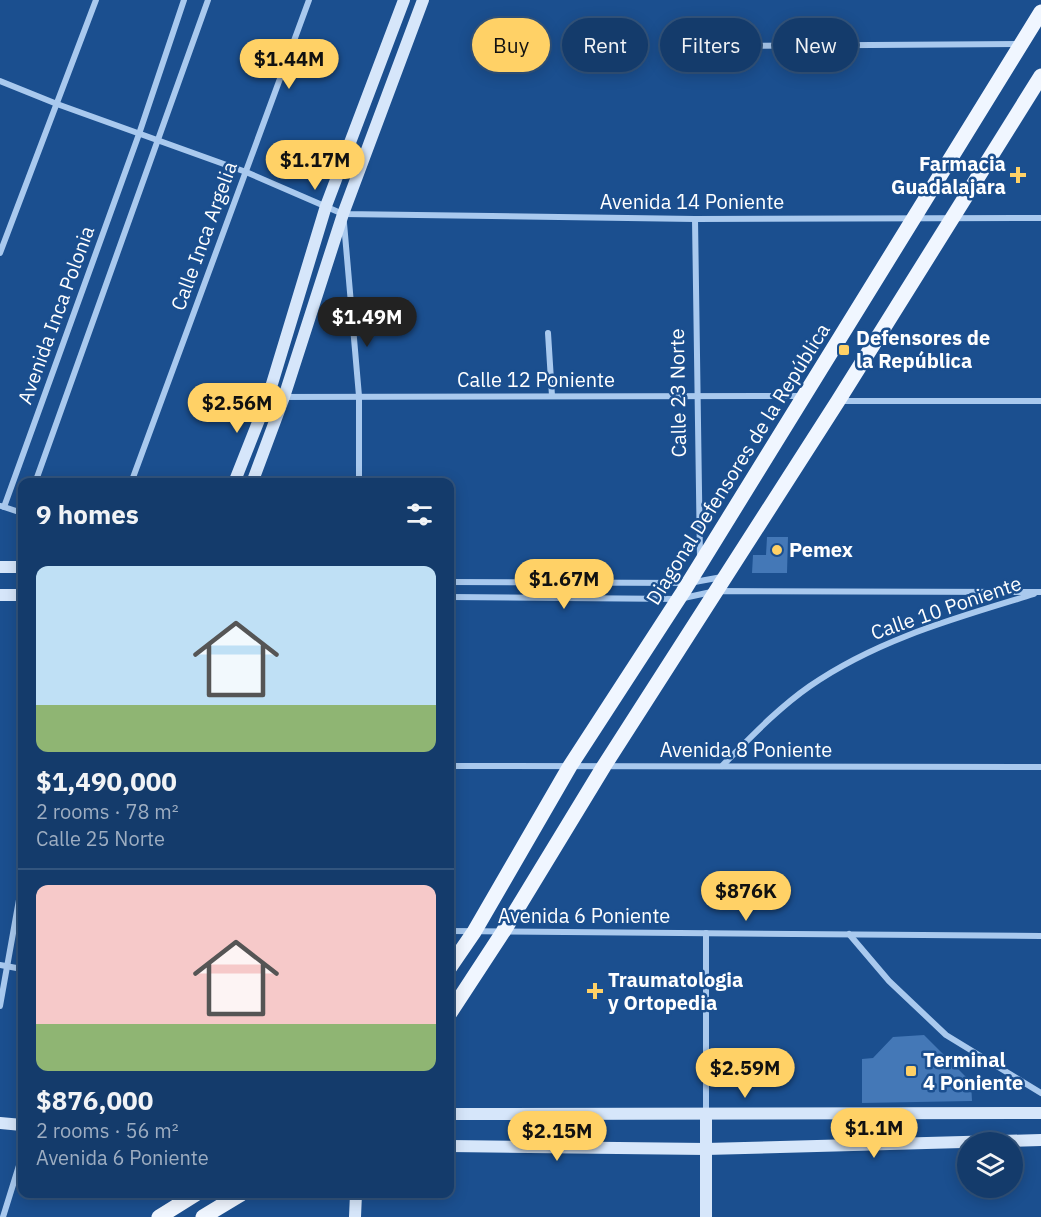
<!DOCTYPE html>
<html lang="en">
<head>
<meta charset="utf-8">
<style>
  :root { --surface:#143b6b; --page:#214673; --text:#f1f3f6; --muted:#9dadc1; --line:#33557e; --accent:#ffd166 }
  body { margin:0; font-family:"IBM Plex Sans",sans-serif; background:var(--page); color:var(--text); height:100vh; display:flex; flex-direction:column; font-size:22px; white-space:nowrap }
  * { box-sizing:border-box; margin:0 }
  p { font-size:20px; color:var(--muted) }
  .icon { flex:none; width:33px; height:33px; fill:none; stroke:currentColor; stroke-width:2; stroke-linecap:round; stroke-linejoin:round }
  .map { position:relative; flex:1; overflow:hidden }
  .drawer { position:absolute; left:18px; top:478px; width:436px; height:720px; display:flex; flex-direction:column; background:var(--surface); border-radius:12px; box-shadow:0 3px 15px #0003,0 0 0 2px var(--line) }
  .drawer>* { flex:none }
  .banner { position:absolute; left:472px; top:18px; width:478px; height:54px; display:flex; gap:12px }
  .fabs { position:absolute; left:957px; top:1132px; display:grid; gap:12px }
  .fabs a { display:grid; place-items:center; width:66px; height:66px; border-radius:50%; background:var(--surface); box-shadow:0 3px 15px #0003,0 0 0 2px var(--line); font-size:30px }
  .price { position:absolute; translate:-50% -51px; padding:0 14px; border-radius:21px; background:var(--accent); color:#111; font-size:20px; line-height:39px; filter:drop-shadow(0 2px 3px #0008) }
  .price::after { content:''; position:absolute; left:50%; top:36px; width:18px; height:14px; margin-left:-9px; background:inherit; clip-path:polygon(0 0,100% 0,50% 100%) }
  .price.on { background:#222; color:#fff }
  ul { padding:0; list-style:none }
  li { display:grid; align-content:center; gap:12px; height:318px; padding:0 18px }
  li+li { border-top:2px solid var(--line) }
  li span { display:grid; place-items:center; height:186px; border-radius:12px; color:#555 }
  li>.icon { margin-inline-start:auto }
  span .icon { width:108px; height:108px; fill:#fffc; stroke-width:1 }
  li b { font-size:26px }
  h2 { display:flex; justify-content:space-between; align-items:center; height:72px; padding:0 18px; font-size:26px }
  .tag { padding:0 21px; border-radius:27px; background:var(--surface); box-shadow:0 3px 15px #0003,0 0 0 2px var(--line); font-size:21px; line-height:54px }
  .tag.on { background:var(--accent); color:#111 }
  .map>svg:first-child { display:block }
  .building { fill:#4478b7 }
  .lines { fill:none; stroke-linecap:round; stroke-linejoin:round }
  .street { stroke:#a9c9ee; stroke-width:6 }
  .secondary { stroke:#d6e6fa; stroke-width:12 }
  .primary { stroke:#f0f6ff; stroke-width:15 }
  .poi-dot { fill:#ffd166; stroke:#1b4f8f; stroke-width:2 }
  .labels { text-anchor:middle; stroke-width:5; stroke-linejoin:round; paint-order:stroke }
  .poi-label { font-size:20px; font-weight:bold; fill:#fff; stroke:#1b4f8f; text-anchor:start }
  .street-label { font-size:20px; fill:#fff; stroke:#1b4f8f }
</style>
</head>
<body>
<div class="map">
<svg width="1041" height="1217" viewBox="0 0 1041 1217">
  <rect width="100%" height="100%" fill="#1b4f8f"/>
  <g class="building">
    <polygon points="767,537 788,537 787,573 752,573 753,555 766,555"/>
    <polygon points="924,1035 971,1082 972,1101 862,1103 862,1059 873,1058 893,1037"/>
  </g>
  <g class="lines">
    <g class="street">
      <polyline points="726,46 1019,44"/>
      <polyline points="0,81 57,104 246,172 343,214 695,219 1041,218"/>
      <polyline points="695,219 700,558"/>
      <polyline points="344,223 359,396 359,483"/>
      <polyline points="0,253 96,0"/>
      <polyline points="548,333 552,396"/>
      <polyline points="269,397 802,396"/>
      <polyline points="841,401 1041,401"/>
      <polyline points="35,483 208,0"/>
      <polyline points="131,483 309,0"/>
      <polyline points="1,506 22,513"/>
      <polyline points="4,507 139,134 184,0"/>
      <polyline points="450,582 689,583 722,577"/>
      <polyline points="450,597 679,599 716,591 1041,592"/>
      <polyline points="450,766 1041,767"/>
      <path d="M722 766C750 738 777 709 810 686 878 639 956 618 1034 594"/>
      <polyline points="450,931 1041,936"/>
      <polyline points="849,934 889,981 946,1035 1041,1093"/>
      <polyline points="0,965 22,969"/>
      <polyline points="0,1006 22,883"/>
      <polyline points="706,1113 706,933"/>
      <polyline points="3,1217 22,1156"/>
    </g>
    <g class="secondary">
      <polyline points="234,483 268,397 326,206 404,0"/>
      <polyline points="252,483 284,397 343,214 423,0"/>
      <polyline points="0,567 22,567"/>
      <polyline points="0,595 22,595"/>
      <polyline points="450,1114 1041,1113"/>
      <polyline points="0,1123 22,1125"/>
      <polyline points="450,1146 706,1149 1041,1140"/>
      <polyline points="355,1217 356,1194"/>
      <polyline points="706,1217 706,1114"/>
    </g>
    <g class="primary">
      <polyline points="450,967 474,932 570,766 683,592 1041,12"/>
      <polyline points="450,1013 503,932 604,766 838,401 1041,76"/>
      <polyline points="159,1217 196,1194"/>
      <polyline points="203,1217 241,1194"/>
    </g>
  </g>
  <g class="poi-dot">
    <path d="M1015 166h6v6h6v6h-6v6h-6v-6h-6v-6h6z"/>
    <rect x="838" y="344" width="12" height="12" rx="3"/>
    <circle cx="777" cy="550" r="6"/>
    <path d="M592 982h6v6h6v6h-6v6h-6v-6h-6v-6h6z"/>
    <rect x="905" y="1065" width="12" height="12" rx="3"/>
  </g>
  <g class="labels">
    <g class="poi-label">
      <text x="1006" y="171" text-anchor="end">Farmacia<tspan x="1006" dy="23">Guadalajara</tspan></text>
      <text x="856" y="345">Defensores de<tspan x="856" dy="23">la República</tspan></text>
      <text x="789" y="557">Pemex</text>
      <text x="608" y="987">Traumatologia<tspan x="608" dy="23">y Ortopedia</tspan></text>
      <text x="923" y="1067">Terminal<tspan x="923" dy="23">4 Poniente</tspan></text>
    </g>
    <g class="street-label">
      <text x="692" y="209">Avenida 14 Poniente</text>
      <text transform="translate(204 236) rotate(-70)" y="7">Calle Inca Argelia</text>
      <text transform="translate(56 315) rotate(-70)" y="7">Avenida Inca Polonia</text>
      <text x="536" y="387">Calle 12 Poniente</text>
      <text transform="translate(678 393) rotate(-91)" y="7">Calle 23 Norte</text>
      <text transform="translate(738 464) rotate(-58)" y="7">Diagonal Defensores de la República</text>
      <text transform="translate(946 608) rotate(-19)" y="7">Calle 10 Poniente</text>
      <text x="746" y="757">Avenida 8 Poniente</text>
      <text x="584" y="923">Avenida 6 Poniente</text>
    </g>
  </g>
</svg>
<div class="fabs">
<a><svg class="icon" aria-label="layers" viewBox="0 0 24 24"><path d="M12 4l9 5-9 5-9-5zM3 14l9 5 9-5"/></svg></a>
</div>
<b class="price" style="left:289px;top:90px">$1.44M</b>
<b class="price" style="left:315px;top:191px">$1.17M</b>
<b class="price on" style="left:367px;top:348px">$1.49M</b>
<b class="price" style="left:237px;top:434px">$2.56M</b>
<b class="price" style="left:564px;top:610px">$1.67M</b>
<b class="price" style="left:746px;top:922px">$876K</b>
<b class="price" style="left:745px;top:1099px">$2.59M</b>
<b class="price" style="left:874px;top:1159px">$1.1M</b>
<b class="price" style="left:557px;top:1162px">$2.15M</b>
<div class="banner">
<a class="tag on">Buy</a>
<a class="tag">Rent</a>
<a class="tag">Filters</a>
<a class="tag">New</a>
</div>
<section class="drawer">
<h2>9 homes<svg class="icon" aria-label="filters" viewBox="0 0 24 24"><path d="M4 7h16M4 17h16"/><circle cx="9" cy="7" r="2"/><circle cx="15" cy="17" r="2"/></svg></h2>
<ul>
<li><span style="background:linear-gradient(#bfe0f5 75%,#8fb573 0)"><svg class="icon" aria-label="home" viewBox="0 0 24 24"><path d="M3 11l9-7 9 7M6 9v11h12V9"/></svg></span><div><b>$1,490,000</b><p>2 rooms · 78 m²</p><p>Calle 25 Norte</p></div></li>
<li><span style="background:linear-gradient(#f6c9c9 75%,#8fb573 0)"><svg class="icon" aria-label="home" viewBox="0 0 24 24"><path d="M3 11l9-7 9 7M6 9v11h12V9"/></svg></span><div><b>$876,000</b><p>2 rooms · 56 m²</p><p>Avenida 6 Poniente</p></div></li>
</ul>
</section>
</div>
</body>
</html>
